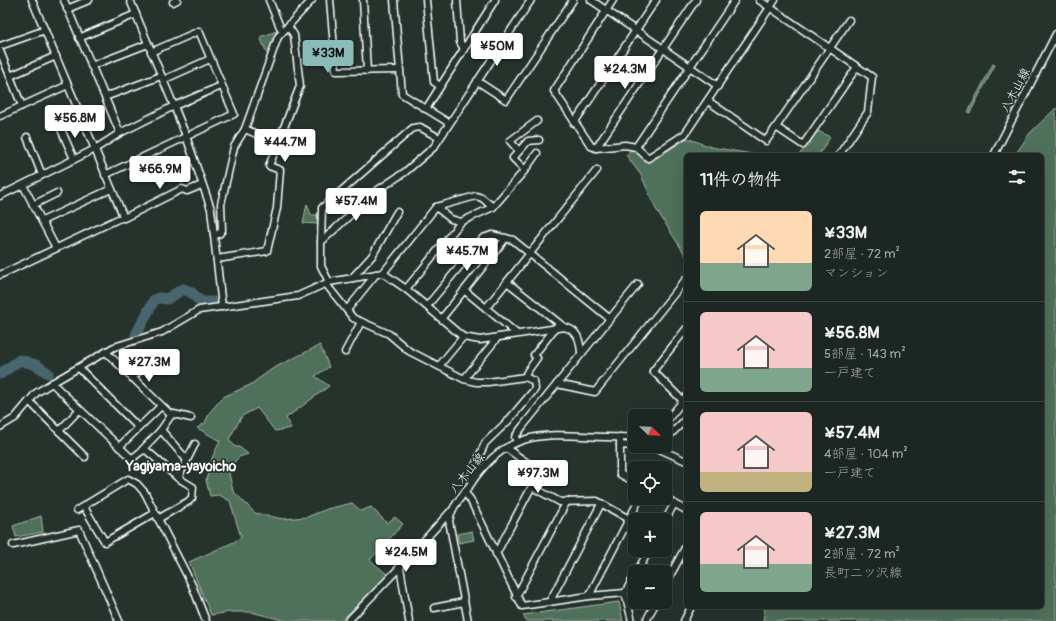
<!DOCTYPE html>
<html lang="ja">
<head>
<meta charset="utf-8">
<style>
  :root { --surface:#1c2622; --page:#29322f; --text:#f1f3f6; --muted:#a0a5a5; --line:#3a4340; --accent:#8bbbb9 }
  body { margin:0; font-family:Pangolin,"Klee One",sans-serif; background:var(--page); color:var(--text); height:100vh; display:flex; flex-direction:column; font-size:15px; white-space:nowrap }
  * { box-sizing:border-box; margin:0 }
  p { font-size:13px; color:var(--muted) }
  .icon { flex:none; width:22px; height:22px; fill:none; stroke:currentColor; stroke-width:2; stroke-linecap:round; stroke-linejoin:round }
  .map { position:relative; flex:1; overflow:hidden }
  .side { position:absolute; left:684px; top:153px; width:360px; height:456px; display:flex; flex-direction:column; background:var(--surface); border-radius:6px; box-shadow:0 4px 16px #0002,0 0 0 1px var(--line) }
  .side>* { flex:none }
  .needle { width:26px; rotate:113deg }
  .tools { position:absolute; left:628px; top:409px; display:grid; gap:8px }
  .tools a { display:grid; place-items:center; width:44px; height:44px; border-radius:6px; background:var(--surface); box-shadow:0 4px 16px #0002,0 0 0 1px var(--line); font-size:20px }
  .price { position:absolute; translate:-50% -34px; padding:0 9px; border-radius:4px; background:#fff; color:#222; font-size:13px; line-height:26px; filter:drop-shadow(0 1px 2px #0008) }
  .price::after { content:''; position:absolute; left:50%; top:24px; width:12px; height:9px; margin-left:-6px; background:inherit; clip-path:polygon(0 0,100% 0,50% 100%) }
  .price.on { background:var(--accent); color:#111 }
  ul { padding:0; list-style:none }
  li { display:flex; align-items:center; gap:12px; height:100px; padding:0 16px }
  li+li { border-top:1px solid var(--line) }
  li span { display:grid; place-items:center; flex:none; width:112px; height:80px; border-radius:6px; color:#555 }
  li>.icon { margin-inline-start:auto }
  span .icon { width:48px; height:48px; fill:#fffc; stroke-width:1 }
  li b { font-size:17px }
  h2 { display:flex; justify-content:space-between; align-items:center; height:48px; padding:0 16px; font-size:17px }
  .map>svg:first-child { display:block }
  .green { fill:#50705a; stroke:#a8b8ac }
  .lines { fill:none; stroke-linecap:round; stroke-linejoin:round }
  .river { stroke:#48656e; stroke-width:11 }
  .minor-casing { stroke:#fff; stroke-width:9 }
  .minor { stroke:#26332d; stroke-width:6 }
  .labels { text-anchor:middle; stroke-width:3.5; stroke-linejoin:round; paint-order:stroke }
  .street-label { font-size:12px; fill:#fff; stroke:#26332d }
  .quarter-label { font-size:14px; font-weight:bold; fill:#fff; stroke:#26332d }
</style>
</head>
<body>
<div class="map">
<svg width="1056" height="621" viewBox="0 0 1056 621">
  <rect width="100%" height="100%" fill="#26332d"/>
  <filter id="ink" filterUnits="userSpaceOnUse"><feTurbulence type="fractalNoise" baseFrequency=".025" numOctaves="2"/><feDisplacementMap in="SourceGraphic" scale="8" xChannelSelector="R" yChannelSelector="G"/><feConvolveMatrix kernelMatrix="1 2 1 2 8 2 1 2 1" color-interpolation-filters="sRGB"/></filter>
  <g filter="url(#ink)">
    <g class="green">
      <polygon points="277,31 268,56 260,37"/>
      <polygon points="993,64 995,65 970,113 968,112"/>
      <polygon points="1056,108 1056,621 763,621 765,607 1042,607 1042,155 1015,155 1030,133"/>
      <polygon points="818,131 830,137 819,155 799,155"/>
      <polygon points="687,138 711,147 758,155 686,155 686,256 656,209 641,175 626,155 632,149 649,163"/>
      <polygon points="307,204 311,215 318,215 317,224 303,223"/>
      <polygon points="320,345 329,367 315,376 329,386 286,418 291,428 275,431 257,408 242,416 229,439 235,447 239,447 248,454 239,457 228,469 233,491 255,513 283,519 307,517 327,509 352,503 361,511 371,507 387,523 395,517 403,524 370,560 388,575 341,621 287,621 251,612 230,612 211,615 189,562 234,542 241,537 230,501 219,495 210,496 206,480 212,458 220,441 197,428 205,423 210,412 223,397 250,385 272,369"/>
      <polygon points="41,516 43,532 16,537 13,526"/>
      <polygon points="472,531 474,540 459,543 457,534"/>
      <polygon points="619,602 623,621 526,621 523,615"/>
    </g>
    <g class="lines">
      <g class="river">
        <polyline points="136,335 154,300 159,298 167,299 183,289 191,292 201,302 215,302"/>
        <polyline points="0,374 20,360 36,365 48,373"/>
      </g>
      <g class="minor-casing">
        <g id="minor">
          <polyline points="32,0 124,218"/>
          <polyline points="64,0 120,133 174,106 186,136 211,209 222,307"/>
          <polyline points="130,0 174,106 221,86"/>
          <polyline points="269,0 280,27 283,31"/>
          <polyline points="330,0 336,71 399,70"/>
          <polyline points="363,0 367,71"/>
          <polyline points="394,0 402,94 449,123"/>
          <polyline points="426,0 434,82 440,86"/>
          <polyline points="457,0 460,42 464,49"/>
          <polyline points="591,0 718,86"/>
          <polyline points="613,0 554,91 591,146 596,148 696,0"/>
          <polyline points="759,0 872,77 868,112 839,155"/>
          <polyline points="173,2 177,0"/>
          <polyline points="67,9 89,0"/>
          <polyline points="79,38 136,14"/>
          <polyline points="0,46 45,30"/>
          <polyline points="0,51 22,106"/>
          <polyline points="91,66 148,44"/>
          <polyline points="10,76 56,56"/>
          <polyline points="163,80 210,59"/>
          <polyline points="477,81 506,100 573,0"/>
          <polyline points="105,97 161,76"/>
          <polyline points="708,101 766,141 776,127 803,145 857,67"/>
          <polyline points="426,109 495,0"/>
          <polyline points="0,116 68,85"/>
          <polyline points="574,123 656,0"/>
          <polyline points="60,127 74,159"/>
          <polyline points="776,127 849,20"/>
          <polyline points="245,129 277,143"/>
          <polyline points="27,137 42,175"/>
          <polyline points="636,147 735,0"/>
          <polyline points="596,148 625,145 636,147 648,158 685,134 775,0"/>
          <polyline points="519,151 510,141 537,121"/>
          <polyline points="994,155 1056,34"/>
          <polyline points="525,170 537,153"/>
          <polyline points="105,175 234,114 199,31 151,52"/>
          <polyline points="23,185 56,248"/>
          <polyline points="0,196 95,149 120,133"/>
          <polyline points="33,205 57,193"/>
          <polyline points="436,207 451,219 461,222"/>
          <polyline points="42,221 111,189"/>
          <polyline points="214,235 219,234 222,230 221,204 234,147 245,129 278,37 312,0"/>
          <polyline points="321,242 322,208 413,128 420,127 439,138"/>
          <polyline points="217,259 267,251 277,208 280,170 269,166 300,86 294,35 288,26"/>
          <polyline points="383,273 436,207 476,196 482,198 493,207"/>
          <polyline points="0,275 118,219 126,217 182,189 187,191 202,185"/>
          <polyline points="352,278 372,256 397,212"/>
          <polyline points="329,282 321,266 321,242 375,192 405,172 434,147 531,0"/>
          <polyline points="507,282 564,327"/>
          <polyline points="326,284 353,318 389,334 409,351 464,379 476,382 488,382 525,377 534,381 535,389 508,421 485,443 472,473 472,482"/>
          <polyline points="406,289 461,222 493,207 525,170 513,158 528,141 539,140"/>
          <polyline points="464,290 516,333"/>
          <polyline points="427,306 483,238 492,235 513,240 609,318"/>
          <polyline points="486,308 597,170"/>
          <polyline points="347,310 376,274"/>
          <polyline points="442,318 506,238"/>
          <polyline points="106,352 169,413 191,418"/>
          <polyline points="345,352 361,322"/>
          <polyline points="439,366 463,337"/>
          <polyline points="79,368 138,427"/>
          <polyline points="525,377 527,372 537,358 534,355 556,327"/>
          <polyline points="132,378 145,365"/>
          <polyline points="464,379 498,337"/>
          <path d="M52 383 131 458C137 457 139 450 146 450L178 478 193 487 192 498 189 501 158 519"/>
          <polyline points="557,384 595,392 686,279"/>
          <polyline points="29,401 85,457"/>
          <polyline points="683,401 653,371 686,329"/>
          <polyline points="665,423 686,397"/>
          <path d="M0 427 15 418 36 393 52 383 114 347 162 332 199 310 298 296 329 282 383 273 406 289 463 337 480 340 564 327C578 330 580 340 581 353"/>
          <polyline points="161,430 187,460"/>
          <polyline points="59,431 79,410"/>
          <polyline points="620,437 620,474 635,482"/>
          <polyline points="665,440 686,419"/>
          <polyline points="517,442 515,437 523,426 638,284"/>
          <polyline points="620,445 657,448 659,446"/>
          <polyline points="119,447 161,406"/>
          <polyline points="657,448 686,461"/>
          <polyline points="142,450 161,430 172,414"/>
          <polyline points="178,478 195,444"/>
          <polyline points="532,487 560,502 597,501 629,519"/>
          <polyline points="465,493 470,499 522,606 589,596 625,593 632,621"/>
          <polyline points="664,498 686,510"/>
          <polyline points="84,507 105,542 155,513"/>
          <polyline points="77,510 128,479 137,484 145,493 192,585 206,621"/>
          <polyline points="665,521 674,504"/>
          <polyline points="13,545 79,530 119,621"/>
          <polyline points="496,554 538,475 536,469 506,448"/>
          <polyline points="400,567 409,621"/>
          <polyline points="637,572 649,550"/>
          <polyline points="665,585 686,546"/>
          <polyline points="625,593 635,575"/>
          <polyline points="589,596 640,498"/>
          <polyline points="516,597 567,501"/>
          <polyline points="550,601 601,504"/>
          <polyline points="434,608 464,602"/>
          <polyline points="348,621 400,567 450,512"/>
          <path d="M468 621 449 521C451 507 462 497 470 485 516 414 566 441 635 437"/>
          <polyline points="646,621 656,602"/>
          <polyline points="684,621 691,607"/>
        </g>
      </g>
      <use href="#minor" class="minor"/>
    </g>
  </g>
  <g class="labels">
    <g class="street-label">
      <text transform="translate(1015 90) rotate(-62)" y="4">八木山線</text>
      <text transform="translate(467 473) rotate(-51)" y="4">八木山線</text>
    </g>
    <g class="quarter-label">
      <text x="181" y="471">Yagiyama-yayoicho</text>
    </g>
  </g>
</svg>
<div class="tools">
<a><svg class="needle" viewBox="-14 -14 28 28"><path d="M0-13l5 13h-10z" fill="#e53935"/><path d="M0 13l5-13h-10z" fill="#a0a5a5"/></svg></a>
<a><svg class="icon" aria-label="locate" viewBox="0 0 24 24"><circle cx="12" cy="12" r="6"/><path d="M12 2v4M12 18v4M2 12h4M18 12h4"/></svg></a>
<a>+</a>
<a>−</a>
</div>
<b class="price" style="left:497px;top:67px">¥50M</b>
<b class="price on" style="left:328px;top:74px">¥33M</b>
<b class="price" style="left:625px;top:90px">¥24.3M</b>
<b class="price" style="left:75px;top:139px">¥56.8M</b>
<b class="price" style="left:285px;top:163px">¥44.7M</b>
<b class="price" style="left:160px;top:190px">¥66.9M</b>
<b class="price" style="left:356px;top:222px">¥57.4M</b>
<b class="price" style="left:467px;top:272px">¥45.7M</b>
<b class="price" style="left:149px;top:383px">¥27.3M</b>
<b class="price" style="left:538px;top:494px">¥97.3M</b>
<b class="price" style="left:406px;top:573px">¥24.5M</b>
<section class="side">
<h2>11件の物件<svg class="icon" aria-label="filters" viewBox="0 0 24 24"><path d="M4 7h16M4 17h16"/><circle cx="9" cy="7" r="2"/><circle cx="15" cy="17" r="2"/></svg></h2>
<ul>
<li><span style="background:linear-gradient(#ffd9b3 65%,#7fa58c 0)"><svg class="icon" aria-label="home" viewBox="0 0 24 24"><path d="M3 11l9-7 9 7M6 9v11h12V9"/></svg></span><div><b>¥33M</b><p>2部屋 · 72 m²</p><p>マンション</p></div></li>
<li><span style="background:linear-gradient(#f6c9c9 70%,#7fa58c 0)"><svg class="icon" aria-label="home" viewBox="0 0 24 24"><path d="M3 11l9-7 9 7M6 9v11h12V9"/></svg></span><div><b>¥56.8M</b><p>5部屋 · 143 m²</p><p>一戸建て</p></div></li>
<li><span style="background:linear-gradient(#f6c9c9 75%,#c2b280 0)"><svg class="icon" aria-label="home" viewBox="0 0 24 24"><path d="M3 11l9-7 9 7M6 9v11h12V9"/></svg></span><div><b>¥57.4M</b><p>4部屋 · 104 m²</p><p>一戸建て</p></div></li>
<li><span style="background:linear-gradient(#f6c9c9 65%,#7fa58c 0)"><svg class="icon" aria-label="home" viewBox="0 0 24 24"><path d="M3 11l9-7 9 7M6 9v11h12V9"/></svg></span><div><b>¥27.3M</b><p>2部屋 · 72 m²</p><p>長町二ツ沢線</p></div></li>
</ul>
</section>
</div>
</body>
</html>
